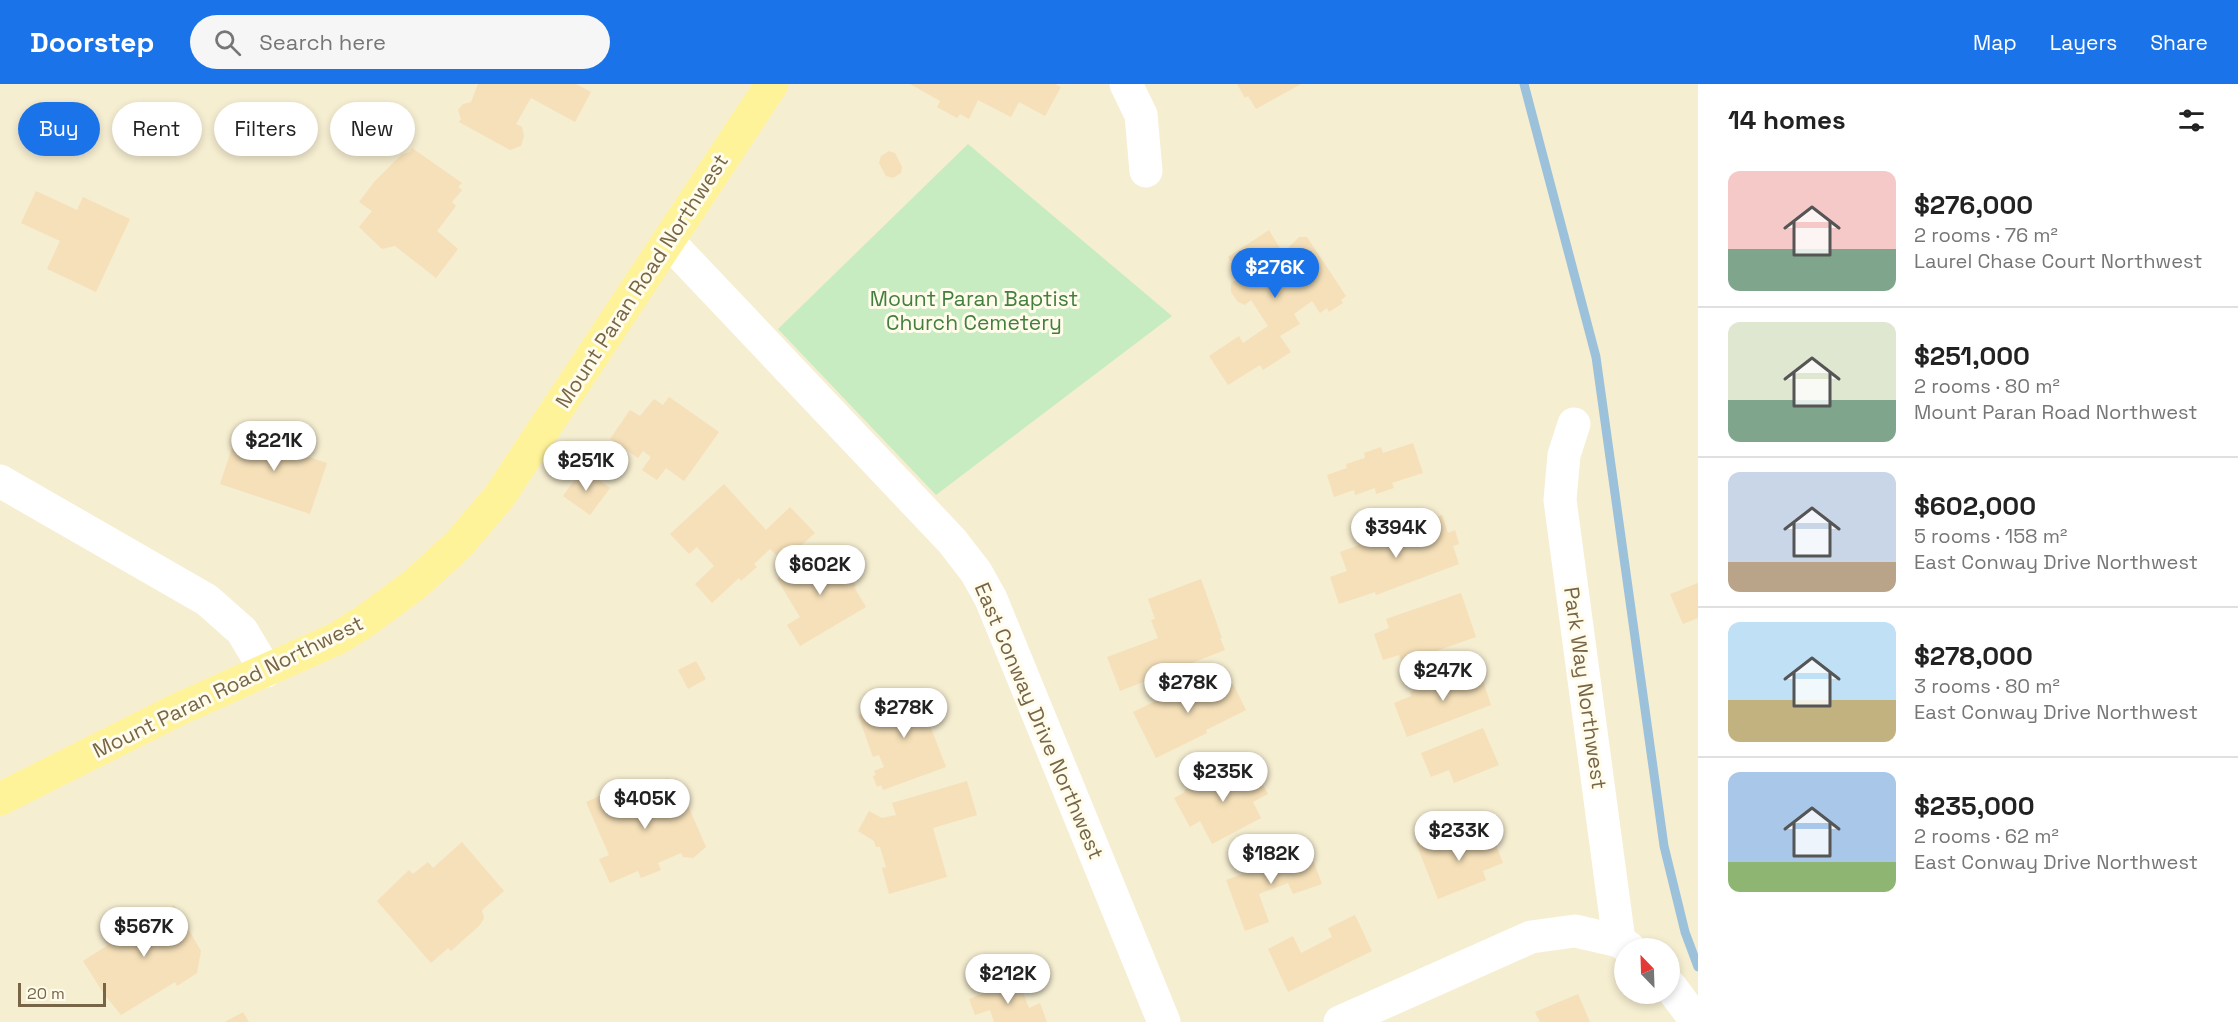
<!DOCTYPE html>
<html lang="en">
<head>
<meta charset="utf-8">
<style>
  :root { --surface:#fff; --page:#f6f6f6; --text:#222; --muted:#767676; --line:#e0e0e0; --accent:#1a73e8 }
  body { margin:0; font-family:"Space Grotesk",sans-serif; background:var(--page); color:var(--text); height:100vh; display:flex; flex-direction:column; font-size:22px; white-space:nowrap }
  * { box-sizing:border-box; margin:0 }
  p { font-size:20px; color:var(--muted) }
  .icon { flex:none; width:33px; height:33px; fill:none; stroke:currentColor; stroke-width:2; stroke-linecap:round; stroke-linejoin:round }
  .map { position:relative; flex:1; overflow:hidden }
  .panel { display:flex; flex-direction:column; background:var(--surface); width:540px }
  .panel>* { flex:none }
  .guide { position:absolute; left:18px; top:18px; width:570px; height:54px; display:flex; gap:12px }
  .needle { width:39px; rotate:337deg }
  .controls { position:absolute; left:1614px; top:854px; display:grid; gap:12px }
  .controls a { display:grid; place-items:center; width:66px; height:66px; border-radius:50%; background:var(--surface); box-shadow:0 3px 9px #0003; font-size:30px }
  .scale { position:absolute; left:18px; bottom:15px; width:88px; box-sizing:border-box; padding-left:6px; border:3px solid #786547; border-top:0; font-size:16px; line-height:21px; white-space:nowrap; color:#786547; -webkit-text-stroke:4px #fffceb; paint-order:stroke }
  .price { position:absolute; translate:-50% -51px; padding:0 14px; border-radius:21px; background:#fff; color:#222; font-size:20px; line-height:39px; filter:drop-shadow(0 2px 3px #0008) }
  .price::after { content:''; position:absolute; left:50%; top:36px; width:18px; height:14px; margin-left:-9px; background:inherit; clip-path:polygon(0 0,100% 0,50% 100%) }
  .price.active { background:var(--accent); color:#fff }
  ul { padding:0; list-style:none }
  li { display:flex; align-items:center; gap:18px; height:150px; padding:0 30px }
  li+li { border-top:2px solid var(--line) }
  li span { display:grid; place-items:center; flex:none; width:168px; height:120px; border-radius:12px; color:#555 }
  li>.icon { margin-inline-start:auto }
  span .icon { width:72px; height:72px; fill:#fffc; stroke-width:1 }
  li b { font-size:26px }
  h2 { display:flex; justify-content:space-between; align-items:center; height:72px; padding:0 30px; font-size:26px }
  .chip { padding:0 21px; border-radius:27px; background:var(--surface); box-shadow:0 3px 9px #0003; font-size:21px; line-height:54px }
  .chip.active { background:var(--accent); color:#fff }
  header { display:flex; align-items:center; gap:36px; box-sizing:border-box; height:84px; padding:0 30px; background:var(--accent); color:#fff }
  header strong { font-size:28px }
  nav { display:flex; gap:33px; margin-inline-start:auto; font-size:21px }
  .search { width:420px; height:54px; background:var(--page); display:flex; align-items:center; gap:15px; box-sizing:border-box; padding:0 21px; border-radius:33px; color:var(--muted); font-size:22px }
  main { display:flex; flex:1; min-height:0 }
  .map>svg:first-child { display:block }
  .residential { fill:#f6eed1; fill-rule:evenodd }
  .green { fill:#c7ecc1 }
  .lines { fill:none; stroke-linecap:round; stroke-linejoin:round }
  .stream { stroke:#9cc1db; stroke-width:9 }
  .building { fill:#f5e0b9 }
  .minor { stroke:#fff; stroke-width:33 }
  .major { stroke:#fff399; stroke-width:33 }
  .labels { text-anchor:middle; stroke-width:6; stroke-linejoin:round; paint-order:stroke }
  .street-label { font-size:21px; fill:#786547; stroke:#fffceb }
  .park-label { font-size:21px; fill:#427e3e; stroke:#fffceb }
</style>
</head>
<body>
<header>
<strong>Doorstep</strong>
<div class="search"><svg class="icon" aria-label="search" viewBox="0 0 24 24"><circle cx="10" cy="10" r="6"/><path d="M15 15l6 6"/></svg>Search here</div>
<nav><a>Map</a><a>Layers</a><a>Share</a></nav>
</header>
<main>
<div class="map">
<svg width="1698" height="938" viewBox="0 0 1698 938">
  <rect width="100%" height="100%" fill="#fefae3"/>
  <path class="residential" d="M0 0H1698V938H0ZM1624 864H1670V909H1624Z"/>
  <polygon class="green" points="968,60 1172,232 936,411 778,245"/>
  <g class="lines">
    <polyline class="stream" points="1524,0 1596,273 1664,762 1685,848 1698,883"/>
  </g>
  <g class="building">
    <polygon points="478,0 576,0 591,8 575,38 531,14 516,40 522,43 524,52 521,62 510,66 459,38 461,35 458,26 463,20 471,18"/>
    <polygon points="910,0 1055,0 1061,3 1045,32 1019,18 1011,33 978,16 969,35 960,30 957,34 937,23 940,17"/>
    <polygon points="1237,0 1301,0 1256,25 1248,12 1245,14"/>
    <polygon points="412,64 462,99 458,103 462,106 452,118 456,122 437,147 458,165 436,194 395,162 382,165 359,143 372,127 359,118 375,97 402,70 410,68"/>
    <polygon points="889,67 895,69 902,83 901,89 893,94 886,92 879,79 881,72"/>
    <polygon points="36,107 77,126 83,113 130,135 96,208 47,185 60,157 21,139"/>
    <polygon points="1269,146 1283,169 1299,153 1307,153 1346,212 1341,216 1343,219 1329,228 1327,224 1320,229 1312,217 1294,230 1300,240 1280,252 1291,268 1263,286 1260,281 1228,301 1209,272 1239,252 1243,259 1268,242 1251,216 1245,221 1238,218 1231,208 1231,199 1240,193 1228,173"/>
    <polygon points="669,313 719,348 684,397 666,384 657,396 642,386 651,373 643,367 638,374 610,355 630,326 640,332 654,315 663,321"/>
    <polygon points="237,349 261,357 264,351 306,365 303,371 327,379 310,430 220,400"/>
    <polygon points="1413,359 1423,389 1392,399 1394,404 1376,410 1375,404 1355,411 1354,406 1334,413 1327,391 1347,384 1346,380 1365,374 1364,369 1381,363 1383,369"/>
    <polygon points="583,384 610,404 590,431 563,412"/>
    <polygon points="724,400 766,446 790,423 815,449 783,478 770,465 754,480 757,483 741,497 739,494 712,519 695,500 714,482 697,463 689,470 670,450"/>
    <polygon points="1442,431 1448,449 1455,446 1459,460 1453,462 1459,480 1376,511 1375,508 1339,520 1330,493 1347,487 1340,468 1359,461 1357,457 1380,449 1381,452"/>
    <polygon points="830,464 856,502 854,503 866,523 800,562 787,541 800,533 777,495"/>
    <polygon points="1201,495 1222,554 1220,554 1225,566 1120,607 1107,573 1158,554 1151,536 1155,535 1148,515"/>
    <polygon points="1698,499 1698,534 1683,540 1670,510"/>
    <polygon points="1461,509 1476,553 1402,579 1399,571 1383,576 1374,550 1389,544 1386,535"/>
    <polygon points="696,577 706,595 688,605 678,586"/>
    <polygon points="1478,582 1491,621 1407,653 1394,619 1411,612 1410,608"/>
    <polygon points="1221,589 1228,602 1233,600 1246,626 1206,646 1207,649 1156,674 1133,628 1178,606 1180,609"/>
    <polygon points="932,604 943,635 929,639 946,683 883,706 881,701 877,703 873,692 876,691 874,687 884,683 879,671 873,673 858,631"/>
    <polygon points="1483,644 1499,681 1454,699 1449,686 1431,693 1421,669"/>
    <polygon points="1252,681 1268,710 1253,718 1261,734 1212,760 1200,737 1190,743 1174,714 1185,708 1184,706 1226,686 1230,693"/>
    <polygon points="668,694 669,697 676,694 706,763 693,774 683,773 681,769 658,779 661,786 641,794 638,787 610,799 599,775 609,771 586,718 617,704 624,720 659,705 656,699"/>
    <polygon points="967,697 977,731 933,744 947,793 889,810 882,784 886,783 880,763 876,763 874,757 858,747 869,727 882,734 896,731 892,719"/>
    <polygon points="1490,746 1503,779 1483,787 1486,796 1438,815 1416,759 1435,752 1439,763"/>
    <polygon points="462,758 504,807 482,826 484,834 480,841 451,867 448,864 431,879 377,817 409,786 413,790 428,778 433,784"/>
    <polygon points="1309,765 1322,800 1293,810 1288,799 1259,810 1269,838 1245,847 1226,796"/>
    <polygon points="174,821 201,867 197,889 177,902 175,898 121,931 104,910 83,877 108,861 104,856 109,852 106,848 139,829 141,833 148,828 151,834"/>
    <polygon points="1355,831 1372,867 1288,908 1268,865 1293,852 1301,869 1332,853 1328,844"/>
    <polygon points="1018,895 1029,924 1040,919 1047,938 994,938 990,926 975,931 969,915"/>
    <polygon points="1578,910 1590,938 1540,938 1535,928"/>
    <polygon points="243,928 249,938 225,938"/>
  </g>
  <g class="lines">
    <g class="minor">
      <polyline points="1126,0 1141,31 1146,87"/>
      <polyline points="669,158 952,457 976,488 991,515 1164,938"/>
      <polyline points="1574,340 1564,371 1560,416 1619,857 1629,864"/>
      <polyline points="0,397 207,516 242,547 266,587"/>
      <polyline points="1670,902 1697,938"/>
      <polyline points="1340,938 1531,853 1575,847 1619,857"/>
    </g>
    <polyline class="major" points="0,715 179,625 338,554 365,537 414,501 458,461 499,413 772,0"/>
  </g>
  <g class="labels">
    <g class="street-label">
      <text transform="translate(642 197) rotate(-57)" y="7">Mount Paran Road Northwest</text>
      <text transform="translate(228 603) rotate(-26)" y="7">Mount Paran Road Northwest</text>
      <text transform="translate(1585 604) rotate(82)" y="7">Park Way Northwest</text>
      <text transform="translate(1039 637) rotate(67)" y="7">East Conway Drive Northwest</text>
    </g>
    <g class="park-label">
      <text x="974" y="222">Mount Paran Baptist<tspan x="974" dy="24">Church Cemetery</tspan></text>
    </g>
  </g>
</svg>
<div class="controls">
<a><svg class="needle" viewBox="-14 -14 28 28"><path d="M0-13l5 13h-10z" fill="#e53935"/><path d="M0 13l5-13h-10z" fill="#767676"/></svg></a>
</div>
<div class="scale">20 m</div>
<b class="price active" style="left:1275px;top:215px">$276K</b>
<b class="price" style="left:274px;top:388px">$221K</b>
<b class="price" style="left:586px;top:408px">$251K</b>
<b class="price" style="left:1396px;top:475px">$394K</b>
<b class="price" style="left:820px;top:512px">$602K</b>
<b class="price" style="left:1443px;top:618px">$247K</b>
<b class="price" style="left:1188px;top:630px">$278K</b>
<b class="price" style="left:904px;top:655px">$278K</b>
<b class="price" style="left:1223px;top:719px">$235K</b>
<b class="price" style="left:645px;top:746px">$405K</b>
<b class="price" style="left:1459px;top:778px">$233K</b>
<b class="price" style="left:1271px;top:801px">$182K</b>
<b class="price" style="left:144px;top:874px">$567K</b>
<b class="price" style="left:1008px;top:921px">$212K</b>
<div class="guide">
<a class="chip active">Buy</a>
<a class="chip">Rent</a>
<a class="chip">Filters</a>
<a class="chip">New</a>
</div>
</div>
<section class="panel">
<h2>14 homes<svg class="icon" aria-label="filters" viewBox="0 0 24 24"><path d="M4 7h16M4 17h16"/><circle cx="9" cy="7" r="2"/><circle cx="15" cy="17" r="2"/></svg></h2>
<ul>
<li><span style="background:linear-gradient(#f6c9c9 65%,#7fa58c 0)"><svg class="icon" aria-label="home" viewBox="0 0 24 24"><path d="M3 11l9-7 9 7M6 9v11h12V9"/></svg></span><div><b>$276,000</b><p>2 rooms · 76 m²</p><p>Laurel Chase Court Northwest</p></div></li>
<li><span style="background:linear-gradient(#dfe7d0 65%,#7fa58c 0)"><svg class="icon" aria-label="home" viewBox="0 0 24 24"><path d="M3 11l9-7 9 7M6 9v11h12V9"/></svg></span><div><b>$251,000</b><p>2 rooms · 80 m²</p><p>Mount Paran Road Northwest</p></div></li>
<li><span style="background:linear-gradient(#c9d6e8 75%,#b9a48a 0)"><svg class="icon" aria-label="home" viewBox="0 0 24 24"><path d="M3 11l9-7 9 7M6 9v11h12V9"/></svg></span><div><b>$602,000</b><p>5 rooms · 158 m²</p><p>East Conway Drive Northwest</p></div></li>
<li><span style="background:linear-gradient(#bfe0f5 65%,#c2b280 0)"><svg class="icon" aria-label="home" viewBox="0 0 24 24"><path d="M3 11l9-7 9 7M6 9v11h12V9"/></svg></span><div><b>$278,000</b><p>3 rooms · 80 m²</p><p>East Conway Drive Northwest</p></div></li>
<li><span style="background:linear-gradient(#a9c7e8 75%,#8fb573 0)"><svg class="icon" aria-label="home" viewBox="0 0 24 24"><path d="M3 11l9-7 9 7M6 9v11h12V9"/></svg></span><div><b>$235,000</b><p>2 rooms · 62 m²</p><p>East Conway Drive Northwest</p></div></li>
</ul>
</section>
</main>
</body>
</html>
